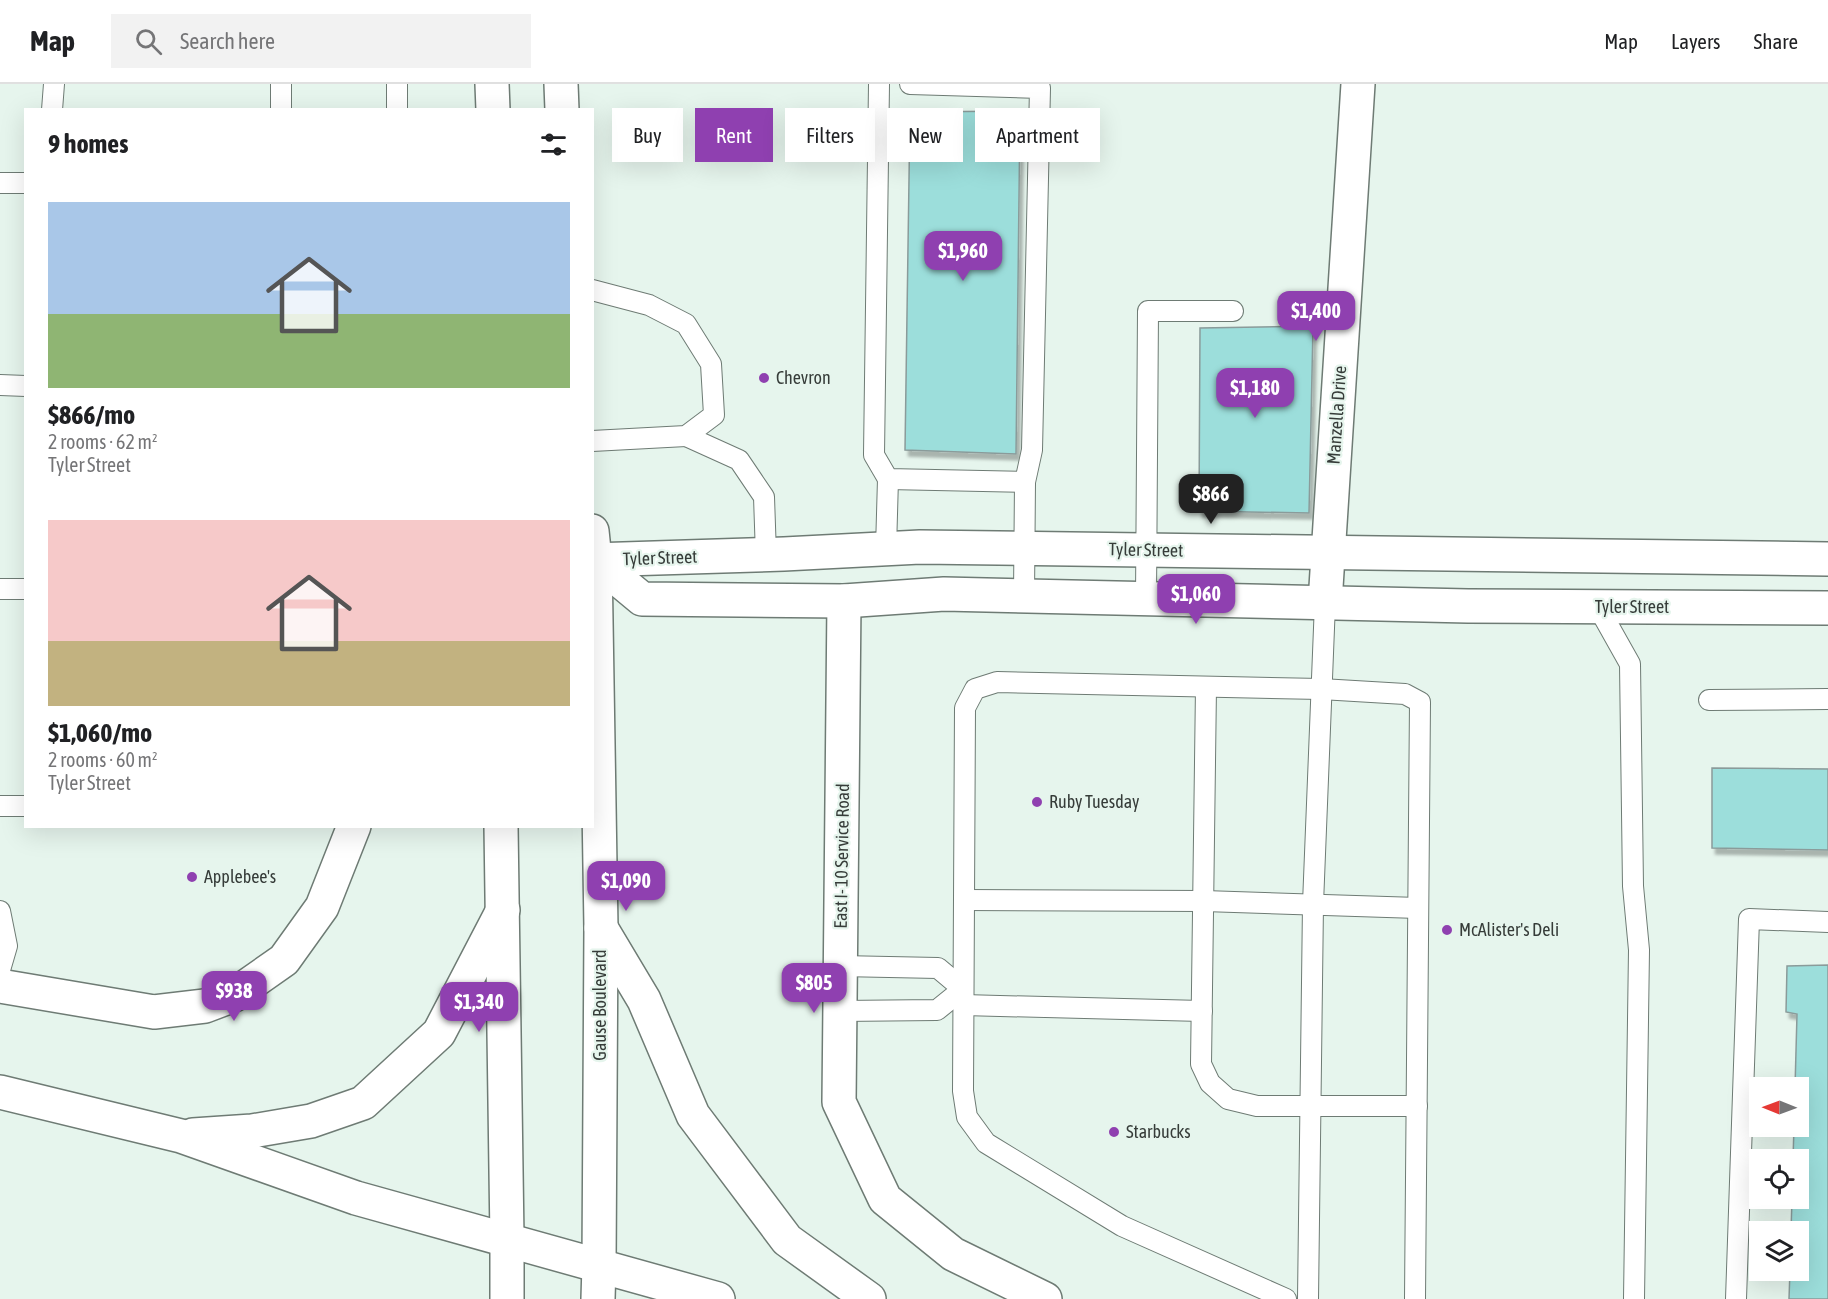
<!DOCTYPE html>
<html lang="en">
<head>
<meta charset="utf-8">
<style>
  :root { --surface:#fff; --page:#f2f2f2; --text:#202124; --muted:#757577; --line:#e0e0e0; --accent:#8f40b0 }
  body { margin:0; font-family:"Asap Condensed",sans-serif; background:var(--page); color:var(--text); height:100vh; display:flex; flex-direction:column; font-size:22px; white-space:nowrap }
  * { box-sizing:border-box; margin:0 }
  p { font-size:20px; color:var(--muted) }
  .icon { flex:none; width:33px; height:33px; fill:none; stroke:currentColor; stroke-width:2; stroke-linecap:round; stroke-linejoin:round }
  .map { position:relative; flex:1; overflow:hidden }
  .panel { position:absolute; left:24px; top:24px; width:570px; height:720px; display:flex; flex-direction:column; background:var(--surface); border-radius:0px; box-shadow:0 6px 24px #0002 }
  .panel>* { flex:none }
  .guide { position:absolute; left:612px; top:24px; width:570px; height:54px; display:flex; gap:12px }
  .needle { width:39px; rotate:271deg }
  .tools { position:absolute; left:1749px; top:993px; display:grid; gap:12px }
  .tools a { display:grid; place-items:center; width:60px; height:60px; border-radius:0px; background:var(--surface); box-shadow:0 6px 24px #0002; font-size:30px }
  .price { position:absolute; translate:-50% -51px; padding:0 14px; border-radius:12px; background:var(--accent); color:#fff; font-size:20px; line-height:39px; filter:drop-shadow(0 2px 3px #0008) }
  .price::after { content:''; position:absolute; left:50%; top:36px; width:18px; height:14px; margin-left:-9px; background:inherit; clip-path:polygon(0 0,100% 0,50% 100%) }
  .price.current { background:#222; color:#fff }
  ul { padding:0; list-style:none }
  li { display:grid; align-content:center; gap:12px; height:318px; padding:0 24px }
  li span { display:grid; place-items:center; height:186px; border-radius:0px; color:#555 }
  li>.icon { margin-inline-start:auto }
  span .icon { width:108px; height:108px; fill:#fffc; stroke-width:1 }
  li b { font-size:26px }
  h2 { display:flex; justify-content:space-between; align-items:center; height:72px; padding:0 24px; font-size:26px }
  .pill { padding:0 21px; border-radius:0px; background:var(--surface); box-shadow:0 6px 24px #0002; font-size:21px; line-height:54px }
  .pill.current { background:var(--accent); color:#fff }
  header { display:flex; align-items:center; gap:36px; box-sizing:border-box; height:84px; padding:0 30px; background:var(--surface); border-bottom:2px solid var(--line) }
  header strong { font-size:28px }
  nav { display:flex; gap:33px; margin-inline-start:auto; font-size:21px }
  .search { width:420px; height:54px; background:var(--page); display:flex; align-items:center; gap:15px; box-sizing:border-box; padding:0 21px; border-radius:0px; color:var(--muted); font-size:22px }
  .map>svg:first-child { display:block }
  .building { fill:#9cdedb; stroke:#8a9b9a; stroke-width:1.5; filter:url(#shadow) }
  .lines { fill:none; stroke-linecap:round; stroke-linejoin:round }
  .lane-casing { stroke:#6e7b74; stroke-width:22 }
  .street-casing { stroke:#6e7b74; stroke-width:36 }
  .secondary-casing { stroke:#6e7b74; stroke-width:36 }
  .primary-casing { stroke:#6e7b74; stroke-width:36 }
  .highway-casing { stroke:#6e7b74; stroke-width:36 }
  .lane { stroke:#fff; stroke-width:20 }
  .street { stroke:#fff; stroke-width:33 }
  .secondary { stroke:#fff; stroke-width:33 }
  .primary { stroke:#fff; stroke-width:33 }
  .highway { stroke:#fff; stroke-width:33 }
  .poi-dot { fill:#8f40b0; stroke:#e6f5ed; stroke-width:2 }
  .labels { text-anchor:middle; stroke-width:4.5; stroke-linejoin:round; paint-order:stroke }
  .poi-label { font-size:18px; fill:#363c39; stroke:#e6f5ed; text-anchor:start }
  .street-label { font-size:18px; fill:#363c39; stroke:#e6f5ed }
</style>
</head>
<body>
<header>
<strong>Map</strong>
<div class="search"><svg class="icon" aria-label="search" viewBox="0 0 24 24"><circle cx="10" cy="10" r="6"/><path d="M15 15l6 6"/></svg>Search here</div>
<nav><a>Map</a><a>Layers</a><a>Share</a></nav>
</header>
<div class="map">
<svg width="1828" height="1215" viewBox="0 0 1828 1215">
  <defs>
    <filter id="shadow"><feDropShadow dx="3.5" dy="6" stdDeviation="1.5" flood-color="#0004"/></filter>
  </defs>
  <rect width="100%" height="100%" fill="#e6f5ed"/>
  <g class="building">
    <polygon points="1020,27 1016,370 905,366 910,28"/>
    <polygon points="1313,242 1309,429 1199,427 1200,244"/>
    <polygon points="1712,684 1828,685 1828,766 1712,764"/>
    <polygon points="1828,881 1828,1215 1789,1215 1790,1186 1798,1186 1798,1148 1791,1148 1792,1114 1798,1114 1798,1076 1793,1076 1794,1042 1798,1042 1798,1004 1795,1004 1797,930 1786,928 1787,882"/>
  </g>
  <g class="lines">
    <g class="lane-casing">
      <g id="lane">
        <polyline points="879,0 874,371 888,395 1025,398"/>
        <polyline points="910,0 1040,4 1032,366 1025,398 1024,512"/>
        <polyline points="52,26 54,0"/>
        <polyline points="281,26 281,0"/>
        <polyline points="397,26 397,0"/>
        <polyline points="0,99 26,99"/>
        <polyline points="592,206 649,221 686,240 711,280 714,331 686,352 592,357"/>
        <polyline points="0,301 26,302"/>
        <polyline points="686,352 739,376 764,413 766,471"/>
        <polyline points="886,465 888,395"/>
        <polyline points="0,505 26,505"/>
        <polyline points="1146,515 1148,227 1233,227"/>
        <polyline points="1598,523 1630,580 1633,802 1639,866 1634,1215"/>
        <polyline points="1206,603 1201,980 1210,999 1228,1015 1257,1022 1417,1022"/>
        <polyline points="1709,616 1828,615"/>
        <polyline points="0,722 26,722"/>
        <polyline points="964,816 1204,817 1418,824"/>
        <polyline points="0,827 7,862 0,886"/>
        <polyline points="963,921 1202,927"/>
        <polyline points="840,927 937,926 963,905 938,884 840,882"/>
        <polyline points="1286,1215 1122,1142 986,1059 967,1033 963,1007 965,624 975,605 997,598 1321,605 1405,610 1420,618 1415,1215"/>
        <polyline points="1308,1215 1313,820 1325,519"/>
        <polyline points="1736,1215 1749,835 1828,838"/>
      </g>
    </g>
    <g class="street-casing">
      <polyline id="street" points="1325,519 1358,0"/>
    </g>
    <g class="secondary-casing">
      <g id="secondary">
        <polyline points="492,0 493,26"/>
        <polyline points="561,0 562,26"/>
        <polyline points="592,447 595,476 601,844 599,1181"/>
        <polyline points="592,476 784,470 920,463 1828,475"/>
        <polyline points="595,476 642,515 844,517 944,510 1468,522 1828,524"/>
        <polyline points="844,517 839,1018 885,1115 953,1170 1045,1215"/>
        <polyline points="501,742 507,1155"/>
        <polyline points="0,902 154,928 205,922 234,911 284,876 322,823 354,742"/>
      </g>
    </g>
    <g class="primary-casing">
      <g id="primary">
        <polyline points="507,1155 507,1215"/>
        <polyline points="598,1215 599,1181"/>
      </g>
    </g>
    <g class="highway-casing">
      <g id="highway">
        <polyline points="601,844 644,916 693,1031 787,1156 869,1215"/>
        <polyline points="0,1008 181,1052 356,1114 718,1215"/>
        <polyline points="193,1051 252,1047 311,1037 363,1019 439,949 503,826"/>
      </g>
    </g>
    <use href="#lane" class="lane"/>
    <use href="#street" class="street"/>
    <use href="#secondary" class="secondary"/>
    <use href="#primary" class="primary"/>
    <use href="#highway" class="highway"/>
  </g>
  <g class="poi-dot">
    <circle cx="764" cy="294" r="6"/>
    <circle cx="1037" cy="718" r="6"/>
    <circle cx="192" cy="793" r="6"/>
    <circle cx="1447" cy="846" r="6"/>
    <circle cx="1114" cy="1048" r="6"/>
  </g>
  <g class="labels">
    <g class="poi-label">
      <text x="776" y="300">Chevron</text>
      <text x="1049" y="724">Ruby Tuesday</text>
      <text x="204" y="799">Applebee's</text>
      <text x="1459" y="852">McAlister's Deli</text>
      <text x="1126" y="1054">Starbucks</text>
    </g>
    <g class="street-label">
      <text transform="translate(1337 331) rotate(-86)" y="6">Manzella Drive</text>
      <text transform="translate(1146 466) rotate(1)" y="6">Tyler Street</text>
      <text transform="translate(660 474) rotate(-2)" y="6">Tyler Street</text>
      <text x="1632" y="529">Tyler Street</text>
      <text transform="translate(842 772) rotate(-89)" y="6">East I- 10 Service Road</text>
      <text transform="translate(600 921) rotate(-90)" y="6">Gause Boulevard</text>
    </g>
  </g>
</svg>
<div class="tools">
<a><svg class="needle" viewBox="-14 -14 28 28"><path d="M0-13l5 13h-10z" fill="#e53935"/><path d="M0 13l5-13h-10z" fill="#757577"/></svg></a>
<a><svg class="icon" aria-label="locate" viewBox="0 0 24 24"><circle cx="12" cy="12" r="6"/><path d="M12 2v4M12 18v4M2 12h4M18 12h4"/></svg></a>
<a><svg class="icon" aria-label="layers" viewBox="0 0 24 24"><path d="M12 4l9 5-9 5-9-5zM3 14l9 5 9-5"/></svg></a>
</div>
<b class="price" style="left:963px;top:198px">$1,960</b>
<b class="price" style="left:1316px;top:258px">$1,400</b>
<b class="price" style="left:1255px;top:335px">$1,180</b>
<b class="price current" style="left:1211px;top:441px">$866</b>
<b class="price" style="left:1196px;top:541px">$1,060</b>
<b class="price" style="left:626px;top:828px">$1,090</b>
<b class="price" style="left:814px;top:930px">$805</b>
<b class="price" style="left:234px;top:938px">$938</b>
<b class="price" style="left:479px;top:949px">$1,340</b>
<div class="guide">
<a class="pill">Buy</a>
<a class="pill current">Rent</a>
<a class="pill">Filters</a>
<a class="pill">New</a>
<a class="pill">Apartment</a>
</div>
<section class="panel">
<h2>9 homes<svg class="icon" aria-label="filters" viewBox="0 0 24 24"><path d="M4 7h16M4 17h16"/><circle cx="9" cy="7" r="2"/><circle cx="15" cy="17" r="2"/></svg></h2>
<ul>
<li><span style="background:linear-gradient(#a9c7e8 60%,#8fb573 0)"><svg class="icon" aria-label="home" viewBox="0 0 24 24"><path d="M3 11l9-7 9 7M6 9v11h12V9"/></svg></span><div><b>$866/mo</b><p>2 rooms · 62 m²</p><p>Tyler Street</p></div></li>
<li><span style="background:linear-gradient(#f6c9c9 65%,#c2b280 0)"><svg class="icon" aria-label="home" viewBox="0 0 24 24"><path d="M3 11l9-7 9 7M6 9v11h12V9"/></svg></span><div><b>$1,060/mo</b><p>2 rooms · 60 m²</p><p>Tyler Street</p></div></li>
</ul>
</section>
</div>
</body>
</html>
